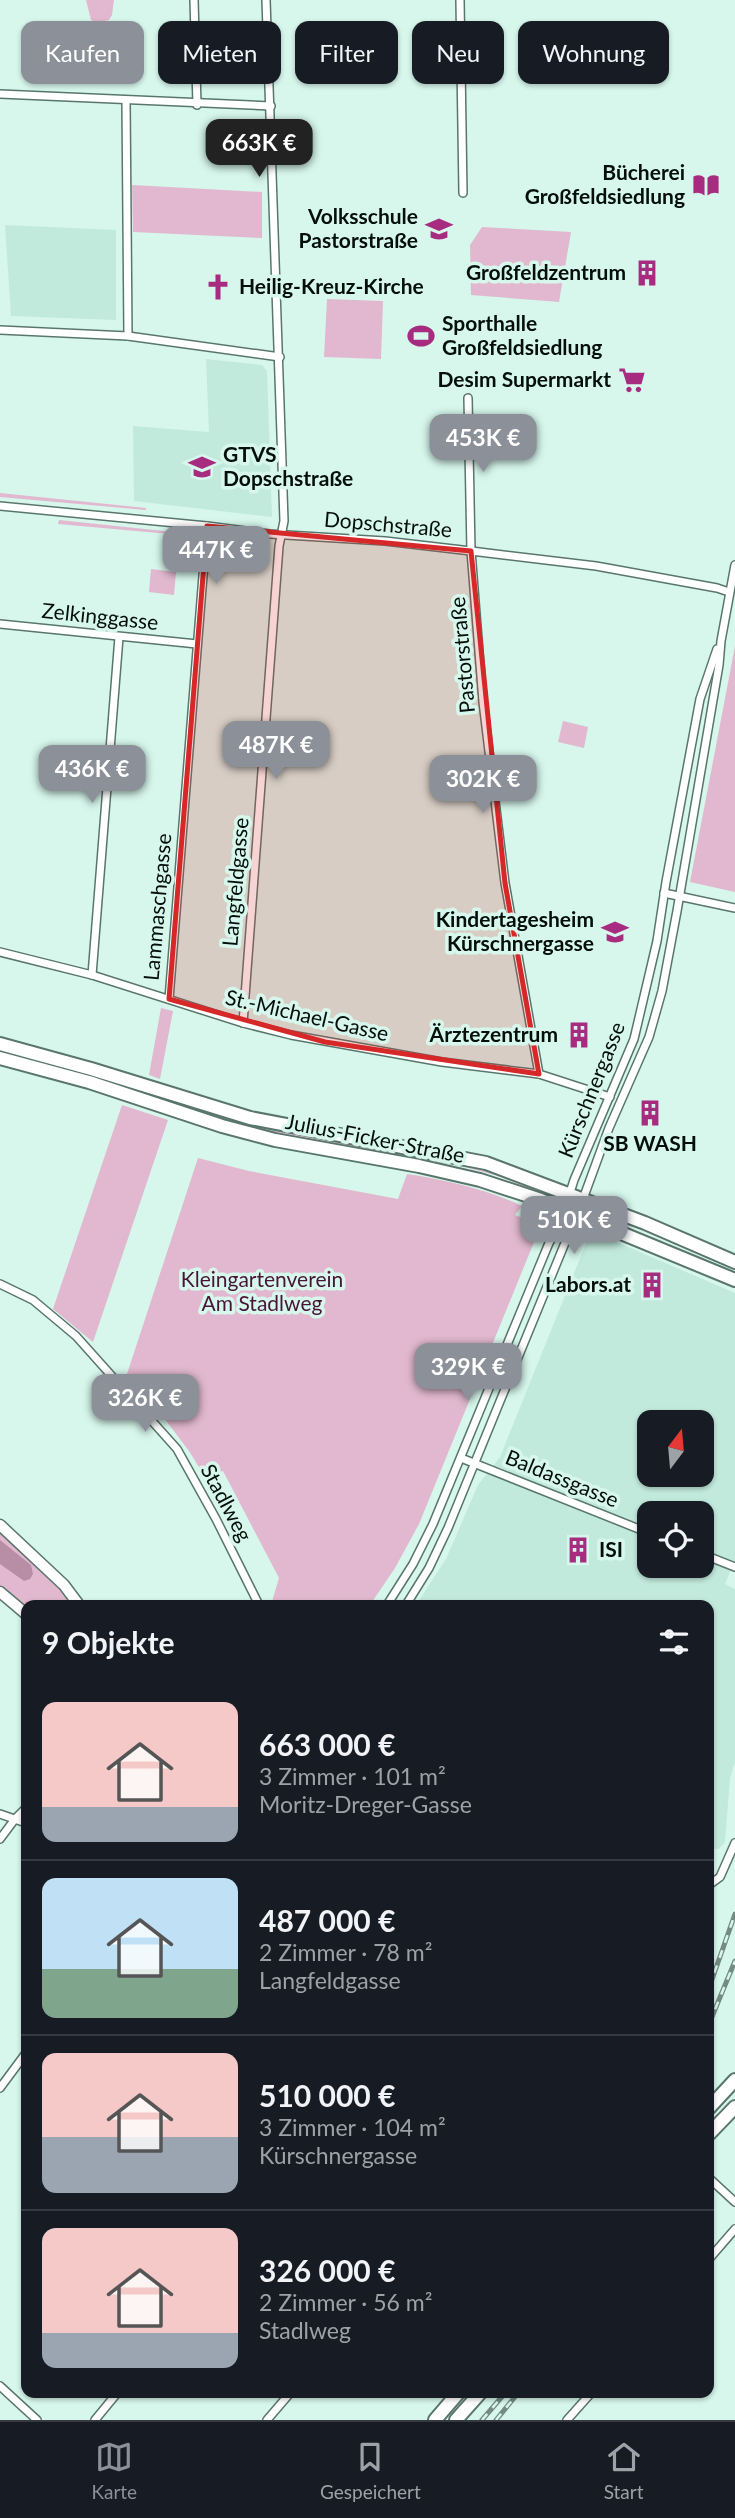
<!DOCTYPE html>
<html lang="de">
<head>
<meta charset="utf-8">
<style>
  :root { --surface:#171b24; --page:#242831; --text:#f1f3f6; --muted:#9ea1a6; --line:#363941; --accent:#8c9099 }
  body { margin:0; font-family:Lato,sans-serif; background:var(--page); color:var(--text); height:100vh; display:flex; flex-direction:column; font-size:26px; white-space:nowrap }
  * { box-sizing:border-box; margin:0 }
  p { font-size:23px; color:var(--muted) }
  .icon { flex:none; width:38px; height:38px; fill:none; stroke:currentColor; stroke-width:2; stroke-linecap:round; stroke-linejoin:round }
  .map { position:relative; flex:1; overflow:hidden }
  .side { position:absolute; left:21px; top:1600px; width:693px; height:798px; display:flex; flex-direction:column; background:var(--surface); border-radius:14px; box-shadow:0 2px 5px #0004 }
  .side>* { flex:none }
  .hud { position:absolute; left:21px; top:21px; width:693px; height:63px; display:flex; gap:14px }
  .needle { width:46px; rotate:16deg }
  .buttons { position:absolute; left:637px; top:1410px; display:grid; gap:14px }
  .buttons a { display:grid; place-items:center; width:77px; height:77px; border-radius:14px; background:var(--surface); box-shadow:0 2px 5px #0004; font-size:35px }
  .price { position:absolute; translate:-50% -60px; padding:0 16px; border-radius:14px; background:var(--accent); color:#fff; font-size:23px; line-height:46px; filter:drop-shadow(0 2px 4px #0008) }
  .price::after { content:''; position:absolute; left:50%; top:42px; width:21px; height:16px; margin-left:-10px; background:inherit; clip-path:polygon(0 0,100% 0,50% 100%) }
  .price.active { background:#222; color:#fff }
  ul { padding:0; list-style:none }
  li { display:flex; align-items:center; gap:21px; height:175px; padding:0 21px }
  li+li { border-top:2px solid var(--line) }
  li span { display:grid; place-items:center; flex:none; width:196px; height:140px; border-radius:14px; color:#555 }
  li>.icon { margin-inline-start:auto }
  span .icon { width:84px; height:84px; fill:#fffc; stroke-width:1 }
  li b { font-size:30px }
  h2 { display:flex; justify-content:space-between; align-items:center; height:84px; padding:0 21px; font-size:30px }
  .pill { padding:0 24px; border-radius:14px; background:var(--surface); box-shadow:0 2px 5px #0004; font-size:24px; line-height:63px }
  .pill.active { background:var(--accent); color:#fff }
  .dock { display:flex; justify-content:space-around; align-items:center; height:98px; border-top:2px solid var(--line); background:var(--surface); font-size:19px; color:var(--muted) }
  .dock a { display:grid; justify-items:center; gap:4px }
  .dock .active { color:var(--accent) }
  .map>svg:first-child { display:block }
  .built { fill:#c2eadc; fill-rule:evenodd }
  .green { fill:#e1b8cf }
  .water { fill:#b88ea6 }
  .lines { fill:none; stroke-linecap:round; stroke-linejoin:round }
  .minor-casing { stroke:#59766c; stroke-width:10 }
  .tertiary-casing { stroke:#59766c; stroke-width:13 }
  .primary-casing { stroke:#59766c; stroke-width:16 }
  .minor { stroke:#fff; stroke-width:7 }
  .tertiary { stroke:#fff; stroke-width:10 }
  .primary { stroke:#fff; stroke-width:12 }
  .rail-casing { stroke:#748a83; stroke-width:5 }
  .rail { stroke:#d7f7ec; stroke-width:2.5; stroke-dasharray:8; stroke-linecap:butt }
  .marked { fill:#d62828; fill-opacity:0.2; stroke:#d62828; stroke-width:5; stroke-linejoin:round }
  .labels { text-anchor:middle; stroke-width:7; stroke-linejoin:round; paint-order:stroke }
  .poi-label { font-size:21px; font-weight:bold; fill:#040e0b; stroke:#d7f7ec; text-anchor:end }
  .street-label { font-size:21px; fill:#040e0b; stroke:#d7f7ec }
  .park-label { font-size:21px; fill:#481436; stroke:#d7f7ec }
</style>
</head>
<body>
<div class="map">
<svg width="735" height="2420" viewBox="0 0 735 2420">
  <rect width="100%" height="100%" fill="#d7f7ec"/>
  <g class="built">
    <polygon points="5,225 116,230 116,320 11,316"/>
    <polygon points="206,359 262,365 267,371 272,517 134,501 133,426 209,432"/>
    <path d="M591 1231 735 1293V1560L725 1584 735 1589V1761L730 1778 725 1842 719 1849 709 1848V1605H416L446 1559 478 1485 500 1457ZM649 1423H702V1475H649ZM649 1514H702V1566H649Z"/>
  </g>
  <g class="green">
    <polygon points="86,0 114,0 112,15 109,20 97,23 91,20"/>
    <polygon points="132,185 262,192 262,238 133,232"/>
    <polygon points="482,227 571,232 559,302 471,295 470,245"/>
    <polygon points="327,299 383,301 381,359 324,357"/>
    <polygon points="0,493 146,508 146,510 0,497"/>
    <polygon points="59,520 192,534 192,536 58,524"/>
    <polygon points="151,569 176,572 174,595 149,592"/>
    <polygon points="735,646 735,892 690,882"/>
    <polygon points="563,721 588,727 584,748 558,742"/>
    <polygon points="161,1008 173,1011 160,1079 149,1075"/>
    <polygon points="0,1049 96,1075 450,1159 496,1172 545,1191 544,1194 495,1175 465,1167 275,1134 223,1121 0,1054"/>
    <polygon points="122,1105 168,1120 93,1342 53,1309"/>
    <path d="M198 1158 249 1171 398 1199 407 1174C446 1180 486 1189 522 1206L515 1215 541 1225 419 1524 395 1568 370 1605H271L279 1578 223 1471 205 1477 189 1451 161 1414 124 1383Z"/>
    <polygon points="0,1525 79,1605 26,1605 26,1614 0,1592"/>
  </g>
  <polygon class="water" points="0,1540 31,1565 33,1574 30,1579 24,1581 0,1564"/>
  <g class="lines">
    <g class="minor-casing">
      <g id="minor">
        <polyline points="194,0 197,105"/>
        <polyline points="460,0 463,193"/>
        <polyline points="0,94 271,106"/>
        <polyline points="126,101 128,336"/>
        <polyline points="0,330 128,336 280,357"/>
        <polyline points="468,398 471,551 483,702 505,883 539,1074"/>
        <polyline points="0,506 207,526 270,534 385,541 471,551 596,566 717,588 729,592"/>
        <polyline points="0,624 197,644"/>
        <polyline points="664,893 735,908"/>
        <polyline points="0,952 92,975 243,1023 291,1035 442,1062 539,1074 610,1097"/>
        <polyline points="92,975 119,637"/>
        <polyline points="169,999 207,526"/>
        <polyline points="243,1023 279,546 284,521 266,0"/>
        <polyline points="0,1284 33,1300 76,1336 177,1449 216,1519 259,1605"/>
        <polyline points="461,1458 649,1533"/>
        <polyline points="702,1554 735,1567"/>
        <polyline points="387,1605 413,1564 433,1524 549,1243 561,1221 574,1180 634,1039 657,941 666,882 700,699 717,649"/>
        <polyline points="406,1605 429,1568 448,1528 583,1199 609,1128 649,1037 662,991 677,911 719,665 721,641 735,565"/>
        <polyline points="0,1814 26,1823"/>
        <polyline points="0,1839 15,1819 26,1808"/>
        <polyline points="709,1885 720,1877 735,1843"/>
        <polyline points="0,2088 26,2053"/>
        <polyline points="709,2178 735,2202"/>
        <polyline points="709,2259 735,2229"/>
        <polyline points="0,2386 37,2420"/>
        <polyline points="95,2420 118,2392"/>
        <polyline points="267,2420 291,2392"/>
        <polyline points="567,2420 592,2392"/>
      </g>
    </g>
    <g class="tertiary-casing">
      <g id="tertiary">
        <polyline points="0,1525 64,1585 79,1605"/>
        <polyline points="0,1592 26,1614"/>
      </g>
    </g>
    <g class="primary-casing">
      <g id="primary">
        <polyline points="0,1044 91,1069 250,1118 486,1163 645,1223 735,1262"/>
        <polyline points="0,1058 89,1082 222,1126 275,1140 419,1166 480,1180 541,1200 735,1280"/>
        <polyline points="709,2108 735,2080"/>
        <polyline points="709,2134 735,2107"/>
        <polyline points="435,2420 459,2392"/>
        <polyline points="456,2420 481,2392"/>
      </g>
    </g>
    <use href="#minor" class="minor"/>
    <use href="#tertiary" class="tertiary"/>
    <use href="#primary" class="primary"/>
    <g class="rail-casing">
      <g id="rail">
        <polyline points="709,1988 735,1914"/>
        <polyline points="709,2024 735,1961"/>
        <polyline points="482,2420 506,2392"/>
        <polyline points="496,2420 519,2392"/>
      </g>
    </g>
    <use href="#rail" class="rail"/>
  </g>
  <path class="marked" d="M207 526 471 551 505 883 539 1074 325 1042 169 999Z"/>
  <defs>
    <g id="library-bare" transform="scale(2.1)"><path d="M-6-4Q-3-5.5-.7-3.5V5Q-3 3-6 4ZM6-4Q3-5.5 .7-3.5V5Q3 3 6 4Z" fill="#a72c80" stroke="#d7f7ec" stroke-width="2.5" paint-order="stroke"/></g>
    <g id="school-bare" transform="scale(2.1)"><path d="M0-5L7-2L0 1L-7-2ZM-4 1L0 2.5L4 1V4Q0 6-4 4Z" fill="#a72c80" stroke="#d7f7ec" stroke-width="2.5" paint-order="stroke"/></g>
    <g id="building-bare" transform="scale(2.1)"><path d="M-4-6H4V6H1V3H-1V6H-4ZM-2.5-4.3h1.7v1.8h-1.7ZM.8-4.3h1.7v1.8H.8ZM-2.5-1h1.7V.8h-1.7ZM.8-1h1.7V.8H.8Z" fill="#a72c80" stroke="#d7f7ec" stroke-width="2.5" paint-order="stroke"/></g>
    <g id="church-bare" transform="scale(2.1)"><path d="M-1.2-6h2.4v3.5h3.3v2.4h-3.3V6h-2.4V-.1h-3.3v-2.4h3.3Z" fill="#a72c80" stroke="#d7f7ec" stroke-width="2.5" paint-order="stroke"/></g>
    <g id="stadium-bare" transform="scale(2.1)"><path d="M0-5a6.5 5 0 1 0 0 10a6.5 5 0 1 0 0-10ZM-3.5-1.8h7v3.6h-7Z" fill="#a72c80" stroke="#d7f7ec" stroke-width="2.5" paint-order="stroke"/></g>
    <g id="supermarket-bare" transform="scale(2.1)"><path d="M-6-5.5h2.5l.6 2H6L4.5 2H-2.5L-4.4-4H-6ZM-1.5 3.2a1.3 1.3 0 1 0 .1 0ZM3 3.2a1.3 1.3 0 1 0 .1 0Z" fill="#a72c80" stroke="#d7f7ec" stroke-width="2.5" paint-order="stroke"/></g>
  </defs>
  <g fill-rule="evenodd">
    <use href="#library-bare" x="706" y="185"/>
    <use href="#school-bare" x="439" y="229"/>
    <use href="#building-bare" x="647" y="273"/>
    <use href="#church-bare" x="218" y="287"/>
    <use href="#stadium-bare" x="421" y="336"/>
    <use href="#supermarket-bare" x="632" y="380"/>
    <use href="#school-bare" x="202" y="467"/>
    <use href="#school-bare" x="615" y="932"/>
    <use href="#building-bare" x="579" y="1035"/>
    <use href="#building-bare" x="650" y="1113"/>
    <use href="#building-bare" x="652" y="1285"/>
    <use href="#building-bare" x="578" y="1550"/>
  </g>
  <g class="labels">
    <g class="poi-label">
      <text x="685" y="180">Bücherei<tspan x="685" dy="24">Großfeldsiedlung</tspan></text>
      <text x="418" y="224">Volksschule<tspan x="418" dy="24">Pastorstraße</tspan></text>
      <text x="626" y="280">Großfeldzentrum</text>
      <text x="239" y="294" text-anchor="start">Heilig-Kreuz-Kirche</text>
      <text x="442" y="331" text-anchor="start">Sporthalle<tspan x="442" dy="24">Großfeldsiedlung</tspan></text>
      <text x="611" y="387">Desim Supermarkt</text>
      <text x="223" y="462" text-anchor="start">GTVS<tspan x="223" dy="24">Dopschstraße</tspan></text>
      <text x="594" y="927">Kindertagesheim<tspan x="594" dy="24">Kürschnergasse</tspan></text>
      <text x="558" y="1042">Ärztezentrum</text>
      <text x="650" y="1151" text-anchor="middle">SB WASH</text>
      <text x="631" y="1292">Labors.at</text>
      <text x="599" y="1557" text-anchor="start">ISI</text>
    </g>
    <g class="street-label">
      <text transform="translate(388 525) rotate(5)" y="7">Dopschstraße</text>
      <text transform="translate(100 617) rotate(6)" y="7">Zelkinggasse</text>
      <text transform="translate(463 655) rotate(-95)" y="7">Pastorstraße</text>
      <text transform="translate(236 882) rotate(-85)" y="7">Langfeldgasse</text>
      <text transform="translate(158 907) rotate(-85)" y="7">Lammaschgasse</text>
      <text transform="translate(307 1016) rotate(13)" y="7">St.-Michael-Gasse</text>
      <text transform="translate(592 1090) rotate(-68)" y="7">Kürschnergasse</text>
      <text transform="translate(375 1139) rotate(11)" y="7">Julius-Ficker-Straße</text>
      <text transform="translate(562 1479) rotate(22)" y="7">Baldassgasse</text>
      <text transform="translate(226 1503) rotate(62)" y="7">Stadlweg</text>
    </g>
    <g class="park-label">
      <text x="262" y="1287">Kleingartenverein<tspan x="262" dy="24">Am Stadlweg</tspan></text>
    </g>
  </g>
</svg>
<div class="buttons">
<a><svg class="needle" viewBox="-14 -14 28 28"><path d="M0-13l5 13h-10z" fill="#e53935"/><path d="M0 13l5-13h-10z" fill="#9ea1a6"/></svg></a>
<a><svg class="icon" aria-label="locate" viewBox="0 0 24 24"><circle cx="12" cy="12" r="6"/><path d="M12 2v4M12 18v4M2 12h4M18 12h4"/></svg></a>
</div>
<b class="price active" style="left:259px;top:179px">663K €</b>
<b class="price" style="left:483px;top:474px">453K €</b>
<b class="price" style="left:216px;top:586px">447K €</b>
<b class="price" style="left:276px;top:781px">487K €</b>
<b class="price" style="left:92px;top:805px">436K €</b>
<b class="price" style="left:483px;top:815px">302K €</b>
<b class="price" style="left:574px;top:1256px">510K €</b>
<b class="price" style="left:468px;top:1403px">329K €</b>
<b class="price" style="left:145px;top:1434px">326K €</b>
<div class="hud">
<a class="pill active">Kaufen</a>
<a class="pill">Mieten</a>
<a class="pill">Filter</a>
<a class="pill">Neu</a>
<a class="pill">Wohnung</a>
</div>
<section class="side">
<h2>9 Objekte<svg class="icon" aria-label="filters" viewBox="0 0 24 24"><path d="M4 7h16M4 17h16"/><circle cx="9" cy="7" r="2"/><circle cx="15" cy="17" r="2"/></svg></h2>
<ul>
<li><span style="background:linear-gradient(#f6c9c9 75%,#9aa5b1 0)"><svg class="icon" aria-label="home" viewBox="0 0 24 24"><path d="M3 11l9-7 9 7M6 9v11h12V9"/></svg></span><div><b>663 000 €</b><p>3 Zimmer · 101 m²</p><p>Moritz-Dreger-Gasse</p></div></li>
<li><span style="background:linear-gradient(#bfe0f5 65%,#7fa58c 0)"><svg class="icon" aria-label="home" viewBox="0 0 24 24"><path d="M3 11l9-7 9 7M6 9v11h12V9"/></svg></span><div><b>487 000 €</b><p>2 Zimmer · 78 m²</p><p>Langfeldgasse</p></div></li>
<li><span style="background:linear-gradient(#f6c9c9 60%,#9aa5b1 0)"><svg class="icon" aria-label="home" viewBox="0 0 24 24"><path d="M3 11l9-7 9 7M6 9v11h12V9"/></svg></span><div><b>510 000 €</b><p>3 Zimmer · 104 m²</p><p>Kürschnergasse</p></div></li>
<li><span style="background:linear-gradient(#f6c9c9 75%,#9aa5b1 0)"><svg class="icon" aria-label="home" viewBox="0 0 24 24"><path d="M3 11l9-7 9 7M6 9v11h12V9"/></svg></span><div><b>326 000 €</b><p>2 Zimmer · 56 m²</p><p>Stadlweg</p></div></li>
</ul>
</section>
</div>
<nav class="dock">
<a class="active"><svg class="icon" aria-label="map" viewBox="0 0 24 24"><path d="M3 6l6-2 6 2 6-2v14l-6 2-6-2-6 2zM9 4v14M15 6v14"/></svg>Karte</a>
<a><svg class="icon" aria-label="saved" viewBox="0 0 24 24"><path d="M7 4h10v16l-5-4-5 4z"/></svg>Gespeichert</a>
<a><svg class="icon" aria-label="home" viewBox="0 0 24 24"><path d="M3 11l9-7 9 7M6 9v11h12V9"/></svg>Start</a>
</nav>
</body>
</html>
